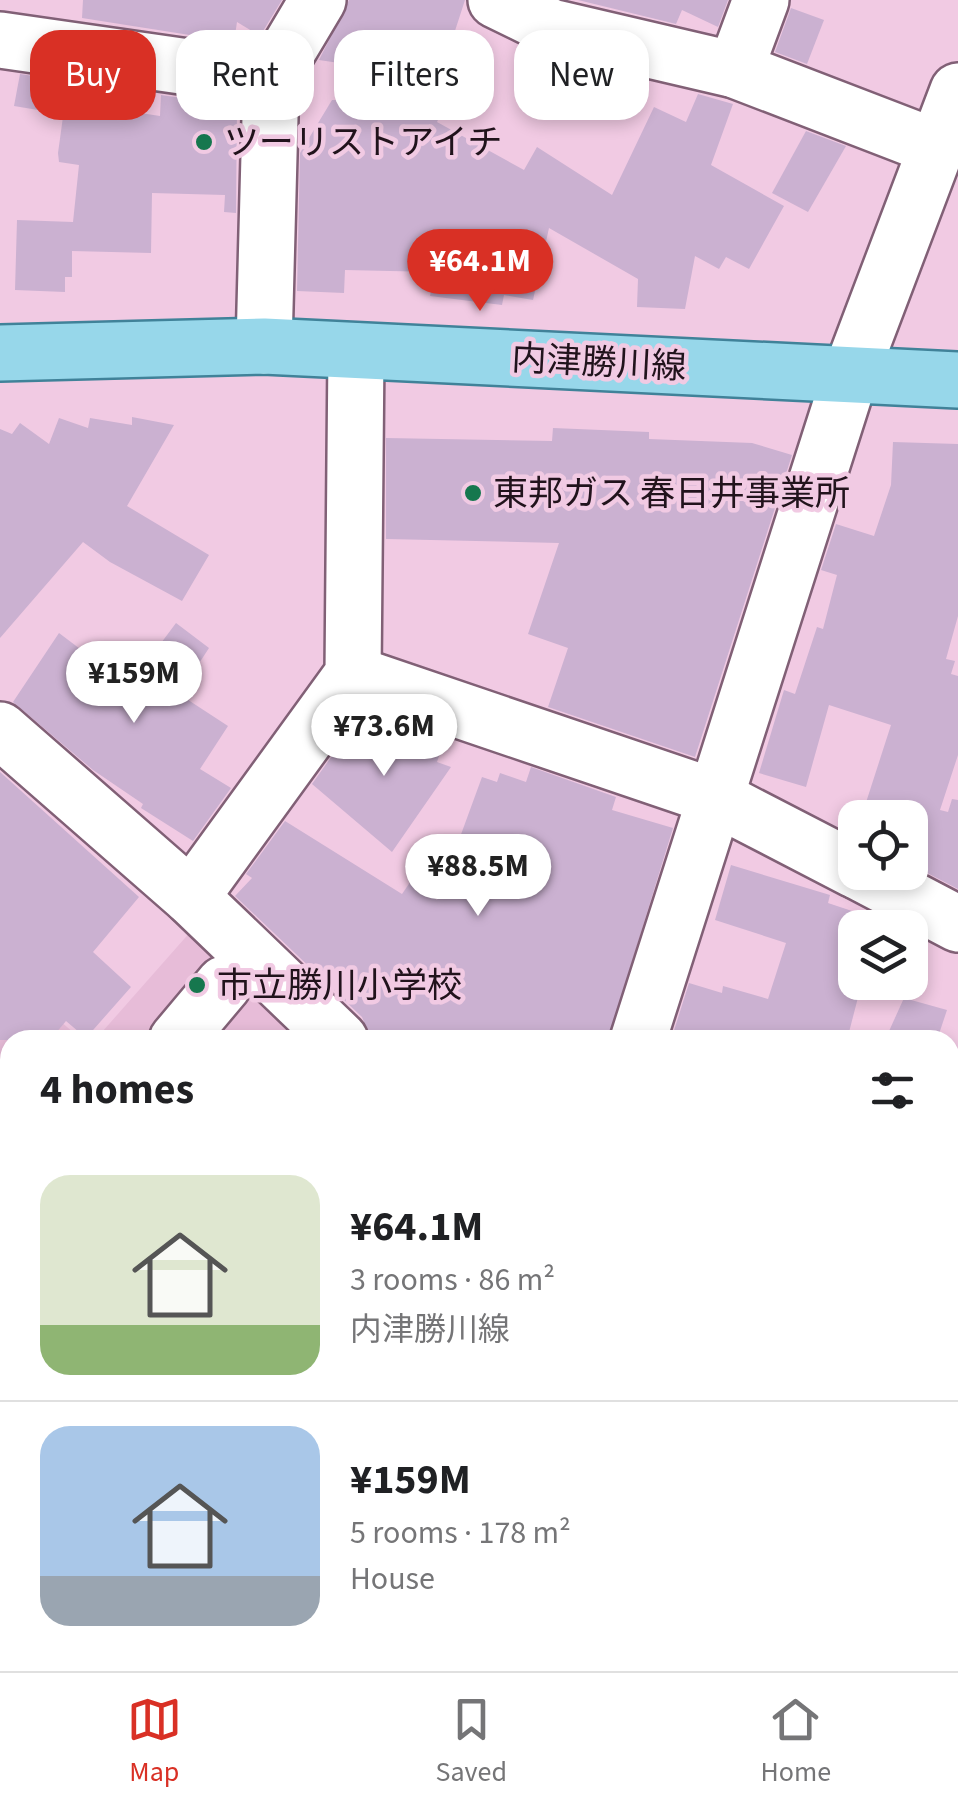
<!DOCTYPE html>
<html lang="en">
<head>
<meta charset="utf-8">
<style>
  :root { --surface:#fff; --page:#f6f6f6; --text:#202124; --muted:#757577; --line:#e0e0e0; --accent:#d93025 }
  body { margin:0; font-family:"Source Sans 3","Noto Sans JP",sans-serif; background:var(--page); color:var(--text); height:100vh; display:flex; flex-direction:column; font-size:38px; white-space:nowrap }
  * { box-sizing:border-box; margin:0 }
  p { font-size:32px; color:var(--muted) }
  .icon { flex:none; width:55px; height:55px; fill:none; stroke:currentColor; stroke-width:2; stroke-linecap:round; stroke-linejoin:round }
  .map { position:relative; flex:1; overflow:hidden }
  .side { position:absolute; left:0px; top:1030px; width:960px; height:642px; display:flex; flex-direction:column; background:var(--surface); border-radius:30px 30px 0 0; box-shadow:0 5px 15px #0003 }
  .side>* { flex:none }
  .guide { position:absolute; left:30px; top:30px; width:900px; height:90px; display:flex; gap:20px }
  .tools { position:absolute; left:838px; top:800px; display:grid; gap:20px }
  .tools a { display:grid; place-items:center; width:90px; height:90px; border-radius:20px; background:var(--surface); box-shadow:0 5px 15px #0003; font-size:50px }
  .price { position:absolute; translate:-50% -85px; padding:0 22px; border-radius:35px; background:#fff; color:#222; font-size:32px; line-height:65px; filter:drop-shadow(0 2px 5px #0008) }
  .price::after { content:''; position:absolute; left:50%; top:60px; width:30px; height:22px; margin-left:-15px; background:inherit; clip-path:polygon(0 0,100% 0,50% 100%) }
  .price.selected { background:var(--accent); color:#fff }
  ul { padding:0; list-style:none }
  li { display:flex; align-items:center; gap:30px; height:250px; padding:0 40px }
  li+li { border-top:2px solid var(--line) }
  li span { display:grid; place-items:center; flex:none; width:280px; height:200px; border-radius:30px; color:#555 }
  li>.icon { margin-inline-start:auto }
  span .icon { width:120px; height:120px; fill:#fffc; stroke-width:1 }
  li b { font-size:42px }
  h2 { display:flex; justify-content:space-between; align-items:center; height:120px; padding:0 40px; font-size:42px }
  .pill { padding:0 35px; border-radius:30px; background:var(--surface); box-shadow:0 5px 15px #0003; font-size:35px; line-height:90px }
  .pill.selected { background:var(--accent); color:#fff }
  .tab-bar { display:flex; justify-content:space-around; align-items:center; height:140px; border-top:2px solid var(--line); background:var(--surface); font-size:28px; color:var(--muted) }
  .tab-bar a { display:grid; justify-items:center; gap:5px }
  .tab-bar .selected { color:var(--accent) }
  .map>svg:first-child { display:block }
  .built { fill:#e7bcd8 }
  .green { fill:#d59cc2 }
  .building { fill:#cbb1d1 }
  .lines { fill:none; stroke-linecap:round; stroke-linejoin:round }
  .minor-casing { stroke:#816076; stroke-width:60 }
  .major-casing { stroke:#408299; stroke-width:60 }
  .highway-casing { stroke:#408299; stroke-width:60 }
  .minor { stroke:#fff; stroke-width:55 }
  .major { stroke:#97d7ea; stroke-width:55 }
  .highway { stroke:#51bddc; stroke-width:55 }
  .poi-dot { fill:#16774e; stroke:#f1cae3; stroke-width:4 }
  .labels { text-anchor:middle; stroke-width:9; stroke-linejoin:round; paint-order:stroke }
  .poi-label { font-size:35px; fill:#21131c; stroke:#f1cae3; text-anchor:start }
  .street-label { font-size:35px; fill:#21131c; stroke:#f1cae3 }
</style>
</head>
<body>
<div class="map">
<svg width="958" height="1671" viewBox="0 0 958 1671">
  <rect width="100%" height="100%" fill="#f1cae3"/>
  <g class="built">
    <polygon points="192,930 308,1040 95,1040"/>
    <polygon points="0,969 82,1040 10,1040 10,1587 0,1585"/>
  </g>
  <polygon class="green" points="958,1192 958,1432 950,1422 950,1219"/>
  <g class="building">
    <polygon points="83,0 282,0 260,36 237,22 234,42 82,18"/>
    <polygon points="349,0 465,0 453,37 472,46 437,122 524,170 537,147 612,195 654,107 686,122 698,94 733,104 711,165 784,206 749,269 726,257 719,269 695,256 685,309 637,307 638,279 549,228 533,300 504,295 502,305 430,296 435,272 345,270 344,293 297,291 300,153 332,100 370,101 373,68 319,60"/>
    <polygon points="578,0 728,0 718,27 682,10 676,24"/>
    <polygon points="791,8 824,20 807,64 775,52"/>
    <polygon points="20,74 67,81 62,114 14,106"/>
    <polygon points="66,95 102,101 101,107 160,116 161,95 237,106 236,213 224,212 225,195 152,193 151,253 72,251 72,277 65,277 65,292 15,290 17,220 73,222 79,165 59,162 58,153"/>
    <polygon points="806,131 846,146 808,212 772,193"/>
    <polygon points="132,417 174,425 127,506 209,555 182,601 110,562 83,542 0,638 0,429 12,434 20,423 49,444 59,418 88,428 90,418 132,425"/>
    <polygon points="553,428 649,432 649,439 752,443 792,455 695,757 548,707 568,648 528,634 559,543 386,539 386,438 552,441"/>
    <polygon points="893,442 958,444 958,616 946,659 955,661 951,674 958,676 958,755 940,810 948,812 952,799 958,800 958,889 910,864 910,818 861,818 891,725 829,705 806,787 759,773 784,690 795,694 817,627 823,629 837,575 821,570 836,524 874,536 891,485"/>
    <polygon points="176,623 209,648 179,694 228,726 200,769 231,788 193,841 141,808 143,804 93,770 13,702 59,633 129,686"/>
    <polygon points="372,719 413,734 415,728 445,738 437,762 451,767 392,852 312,784 349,732 364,743"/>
    <polygon points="531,767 616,797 612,810 673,828 608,1040 371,1040 362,1017 235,896 252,878 246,874 285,821 402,894 413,878 437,900 482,777 497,782 500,773 526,782"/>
    <polygon points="0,772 139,897 93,952 131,987 86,1038 66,1021 50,1040 0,1040"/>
    <polygon points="731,865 830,895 828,903 855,912 855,982 862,982 847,1040 671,1040 689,983 722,993 723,986 768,999 786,943 715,920"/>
    <polygon points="904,998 947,1010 937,1040 885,1040"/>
  </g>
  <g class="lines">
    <g class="minor-casing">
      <g id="minor">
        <polyline points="496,0 551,27 735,70 935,147"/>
        <polyline points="0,40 271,79"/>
        <polyline points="735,70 761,0"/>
        <polyline points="264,346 271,79 318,0"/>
        <polyline points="353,674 712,796 855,870"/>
        <polyline points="0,730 191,897 340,1040"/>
        <polyline points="859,872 958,924"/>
        <polyline points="191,897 353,674 356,351"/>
        <polyline points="177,1040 224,984"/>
        <polyline points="638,1040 851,373 958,91"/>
        <polyline points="950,1109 958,1083"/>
        <polyline points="0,1247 10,1236"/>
        <polyline points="0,1458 10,1466"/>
        <polyline points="950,1461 958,1471"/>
        <polyline points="450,1671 452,1662"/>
        <polyline points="773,1671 776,1662"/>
      </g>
    </g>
    <g class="major-casing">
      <polyline id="major" points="0,353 264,346 958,380"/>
    </g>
    <g class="highway-casing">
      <g id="highway">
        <polyline points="0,1639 10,1641"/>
        <polyline points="113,1662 154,1671"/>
      </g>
    </g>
    <use href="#minor" class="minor"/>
    <use href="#major" class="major"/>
    <use href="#highway" class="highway"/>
  </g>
  <g class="poi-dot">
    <circle cx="204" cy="142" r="10"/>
    <circle cx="473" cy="493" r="10"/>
    <circle cx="197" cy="985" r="10"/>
  </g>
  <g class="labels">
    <g class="poi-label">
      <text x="224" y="154">ツーリストアイチ</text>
      <text x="493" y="505">東邦ガス 春日井事業所</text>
      <text x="217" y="997">市立勝川小学校</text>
    </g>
    <g class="street-label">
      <text transform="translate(599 362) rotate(3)" y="12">内津勝川線</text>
    </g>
  </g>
</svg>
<div class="tools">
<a><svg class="icon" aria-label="locate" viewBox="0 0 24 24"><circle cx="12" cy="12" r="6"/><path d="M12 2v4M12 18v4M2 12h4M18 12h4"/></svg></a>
<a><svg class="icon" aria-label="layers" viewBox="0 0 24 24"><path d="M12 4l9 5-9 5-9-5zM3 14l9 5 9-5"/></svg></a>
</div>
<b class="price selected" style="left:480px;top:314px">¥64.1M</b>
<b class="price" style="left:134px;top:726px">¥159M</b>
<b class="price" style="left:384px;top:779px">¥73.6M</b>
<b class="price" style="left:478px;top:919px">¥88.5M</b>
<div class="guide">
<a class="pill selected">Buy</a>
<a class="pill">Rent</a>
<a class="pill">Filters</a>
<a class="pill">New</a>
</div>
<section class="side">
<h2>4 homes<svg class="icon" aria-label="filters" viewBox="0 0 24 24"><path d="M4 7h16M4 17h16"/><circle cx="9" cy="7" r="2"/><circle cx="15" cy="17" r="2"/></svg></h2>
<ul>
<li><span style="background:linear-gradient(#dfe7d0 75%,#8fb573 0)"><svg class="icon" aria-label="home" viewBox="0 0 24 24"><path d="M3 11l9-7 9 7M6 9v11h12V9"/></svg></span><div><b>¥64.1M</b><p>3 rooms · 86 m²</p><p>内津勝川線</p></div></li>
<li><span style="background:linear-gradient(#a9c7e8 75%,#9aa5b1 0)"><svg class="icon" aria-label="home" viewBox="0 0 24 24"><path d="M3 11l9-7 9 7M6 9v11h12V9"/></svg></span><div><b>¥159M</b><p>5 rooms · 178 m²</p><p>House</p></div></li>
</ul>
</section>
</div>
<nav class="tab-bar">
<a class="selected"><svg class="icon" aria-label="map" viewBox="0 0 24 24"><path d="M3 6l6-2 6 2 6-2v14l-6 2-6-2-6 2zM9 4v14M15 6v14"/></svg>Map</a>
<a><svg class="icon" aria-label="saved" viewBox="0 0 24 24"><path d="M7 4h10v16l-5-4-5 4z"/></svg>Saved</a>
<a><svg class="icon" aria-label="home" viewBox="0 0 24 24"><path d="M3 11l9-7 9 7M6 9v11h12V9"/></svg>Home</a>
</nav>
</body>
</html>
